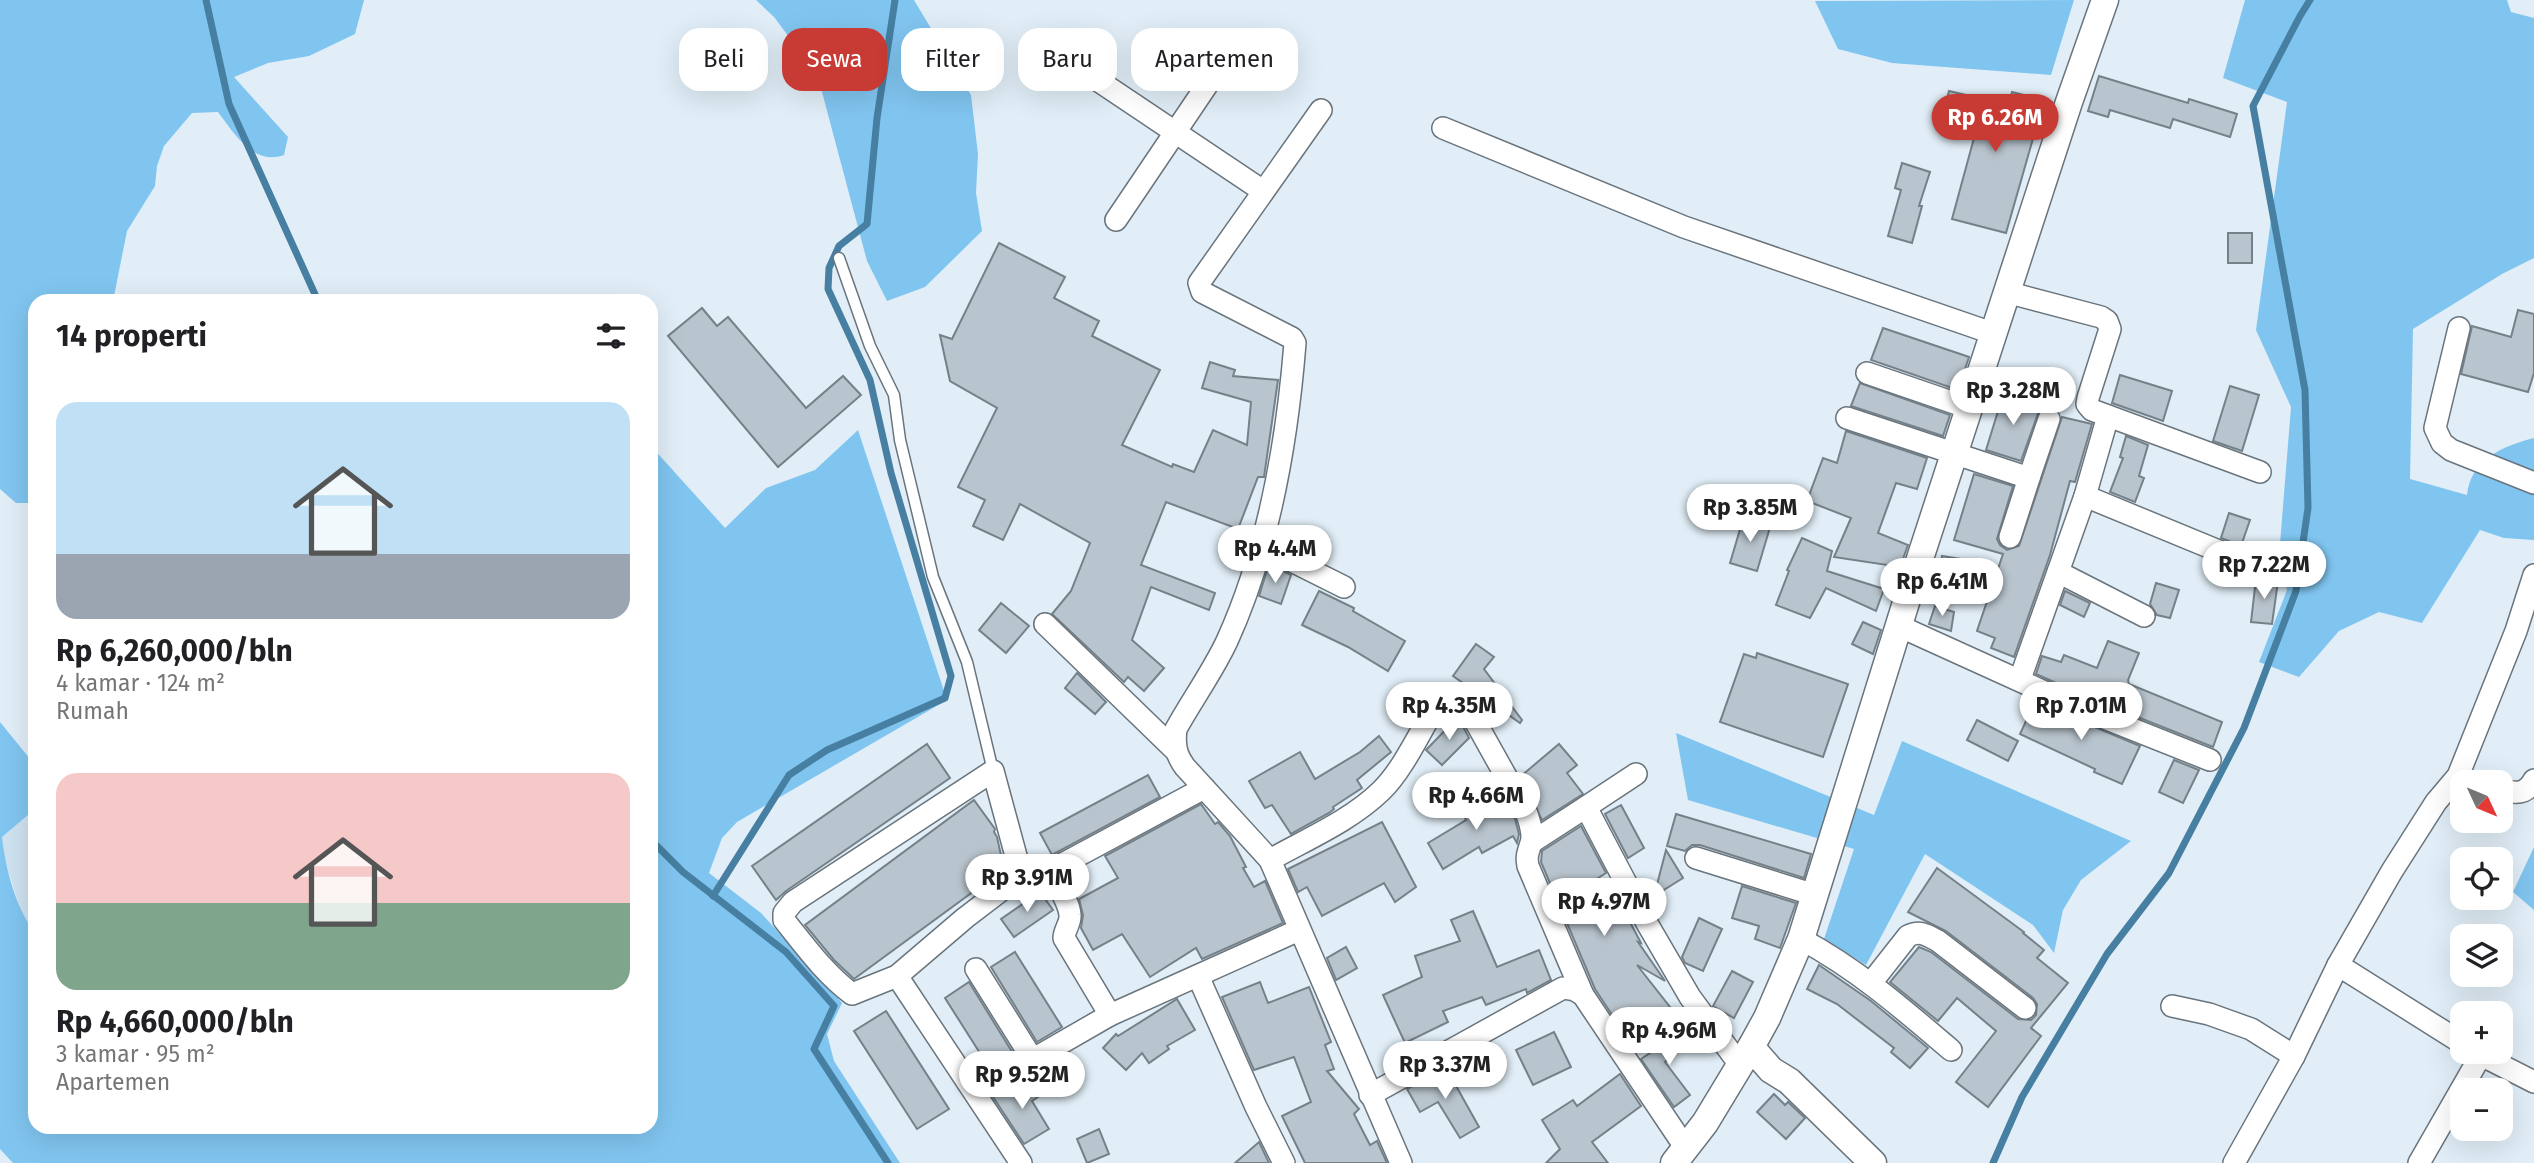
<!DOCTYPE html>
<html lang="id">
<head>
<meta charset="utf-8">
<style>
  :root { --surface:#fff; --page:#f2f2f2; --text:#202124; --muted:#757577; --accent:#c83a34 }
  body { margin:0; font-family:"Fira Sans",sans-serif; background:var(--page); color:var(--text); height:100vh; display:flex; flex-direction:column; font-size:26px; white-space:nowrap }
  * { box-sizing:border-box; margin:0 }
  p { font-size:23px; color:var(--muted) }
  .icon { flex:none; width:38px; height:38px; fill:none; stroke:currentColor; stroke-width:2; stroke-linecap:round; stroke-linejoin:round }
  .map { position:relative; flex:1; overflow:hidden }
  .panel { position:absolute; left:28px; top:294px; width:630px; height:840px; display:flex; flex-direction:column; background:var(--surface); border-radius:21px; box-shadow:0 7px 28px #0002 }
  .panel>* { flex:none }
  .banner { position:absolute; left:679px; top:28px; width:665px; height:63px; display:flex; gap:14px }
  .needle { width:46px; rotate:134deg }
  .fabs { position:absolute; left:2450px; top:770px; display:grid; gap:14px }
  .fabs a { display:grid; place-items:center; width:63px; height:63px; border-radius:14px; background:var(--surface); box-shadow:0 7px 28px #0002; font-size:35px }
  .price { position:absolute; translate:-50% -60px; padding:0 16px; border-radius:24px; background:#fff; color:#222; font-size:23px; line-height:46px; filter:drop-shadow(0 2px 4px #0008) }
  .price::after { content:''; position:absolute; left:50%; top:42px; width:21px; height:16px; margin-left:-10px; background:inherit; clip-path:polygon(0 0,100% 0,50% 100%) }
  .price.current { background:var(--accent); color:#fff }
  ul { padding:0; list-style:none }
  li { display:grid; align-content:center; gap:14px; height:371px; padding:0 28px }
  li span { display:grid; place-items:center; height:217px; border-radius:21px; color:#555 }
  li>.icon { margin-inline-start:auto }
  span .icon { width:126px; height:126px; fill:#fffc; stroke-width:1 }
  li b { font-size:30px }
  h2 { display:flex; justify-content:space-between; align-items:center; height:84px; padding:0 28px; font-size:30px }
  .chip { padding:0 24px; border-radius:21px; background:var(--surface); box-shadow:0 7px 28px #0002; font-size:24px; line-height:63px }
  .chip.current { background:var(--accent); color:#fff }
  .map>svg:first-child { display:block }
  .built { fill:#cfe2f0 }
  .green { fill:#80c5f0 }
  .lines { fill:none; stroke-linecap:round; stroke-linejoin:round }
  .stream { stroke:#467fa1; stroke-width:7 }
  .building { fill:#b9c5ce; stroke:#758189; stroke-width:2 }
  .service-casing { stroke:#69747c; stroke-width:13 }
  .minor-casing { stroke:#69747c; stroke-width:24 }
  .tertiary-casing { stroke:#69747c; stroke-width:29 }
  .service { stroke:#fff; stroke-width:10 }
  .minor { stroke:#fff; stroke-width:21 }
  .tertiary { stroke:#fff; stroke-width:26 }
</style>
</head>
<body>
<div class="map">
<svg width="2534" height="1163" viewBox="0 0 2534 1163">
  <rect width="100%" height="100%" fill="#e1eef7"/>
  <polygon class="built" points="35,809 35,933 22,915 5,859 2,837"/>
  <g class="green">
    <path d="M0 0H364L355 34 309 56 268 63 234 77 288 137 284 155C253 166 234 133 218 112L192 113 164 146 157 166 155 186 127 231 113 301H35V503H16L0 489Z"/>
    <polygon points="756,0 914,0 971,95 978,154 976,193 982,231 925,287 887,301 867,261 822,92 795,45 774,17"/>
    <polygon points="2074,0 2051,75 1892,63 1838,49 1815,1"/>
    <path d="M2245 0H2507L2511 12 2534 18V258L2502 274 2413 329 2410 479 2467 495C2471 459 2503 446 2534 438V540L2504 538 2480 530 2422 623 2379 612 2339 631 2299 677 2259 662 2287 590 2279 556 2291 407 2256 330 2287 102 2223 78Z"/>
    <path d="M858 430 947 700 737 822 722 838 709 873 761 913 842 1003 827 1034 834 1061 900 1163H13L0 1149V722L35 765V809L2 837C6 870 15 906 35 933V1127H651V446L725 528 766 488 815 470Z"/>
    <polygon points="1676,733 1874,815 1902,741 2131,841 2081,880 2063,910 2054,953 2033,925 1925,854 1866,965 1824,939 1854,849 1688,800"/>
    <polygon points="2534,847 2534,910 2513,892"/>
  </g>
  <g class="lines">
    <g class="stream">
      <polyline points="206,0 229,104 318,301"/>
      <polyline points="651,840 683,872 786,952 834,1006 814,1049 888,1163"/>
      <polyline points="713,896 789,775 827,750 945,698 951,676 891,473 870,380 828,289 829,268 839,246 867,224 877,118 895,0"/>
      <polyline points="1993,1163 2022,1097 2107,954 2169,873 2244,728 2296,591 2308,508 2305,390 2253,106 2300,16 2310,0"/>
    </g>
  </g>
  <g class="building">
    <polygon points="2099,76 2188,103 2189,99 2237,114 2230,137 2173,119 2170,128 2110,110 2108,117 2088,111"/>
    <polygon points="1949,91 2009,105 2012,92 2052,102 2041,137 2034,135 2006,233 1952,219 1977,127 1942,119"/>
    <polygon points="1902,163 1930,172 1919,206 1922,206 1912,243 1888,236 1901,190 1895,188"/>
    <rect x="2228" y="233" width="24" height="30"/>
    <polygon points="999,243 1065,277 1054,298 1099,321 1092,336 1160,370 1122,445 1172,467 1173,464 1194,472 1213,430 1247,445 1251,402 1202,388 1210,362 1235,370 1233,376 1278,380 1264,477 1258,477 1238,529 1166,502 1141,565 1215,593 1209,610 1151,587 1132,640 1164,668 1144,691 1128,677 1124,682 1052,614 1071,591 1090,543 1020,504 1003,540 973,526 985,500 958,487 997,408 950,381 940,335 952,339"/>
    <polygon points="702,308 717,326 728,317 806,408 843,376 861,395 778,467 668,336"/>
    <polygon points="2518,310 2534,314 2534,373 2528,392 2461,374 2472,326 2511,337"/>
    <polygon points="1883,328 1969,357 1958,390 1871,360"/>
    <polygon points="2120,375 2172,391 2163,421 2112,403"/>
    <polygon points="1860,383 1950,415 1943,436 1851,406"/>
    <polygon points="2230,386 2259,395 2242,451 2213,441"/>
    <polygon points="2003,395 2041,405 2021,461 1986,450"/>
    <polygon points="2062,417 2092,424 2075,482 2070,481 2050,555 2014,657 1991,648 1995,638 1977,631 2003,554 1954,540 1974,474 2013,486 1997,539 2000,545 2007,550 2019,546"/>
    <polygon points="1846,431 1927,458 1917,489 1896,483 1878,533 1908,545 1900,567 1834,557 1851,518 1807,501 1823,458 1837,463"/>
    <polygon points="2126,436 2148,445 2139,476 2144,478 2135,502 2110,492 2123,458 2120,457"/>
    <polygon points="2229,513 2250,520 2241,546 2221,538"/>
    <polygon points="1744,516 1771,524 1757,571 1730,563"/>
    <polygon points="1802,538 1832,551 1827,571 1884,589 1876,611 1826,588 1810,618 1776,605 1789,571 1787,570"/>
    <polygon points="1942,556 1962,559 1959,577 1940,574"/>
    <polygon points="1269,564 1291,575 1281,604 1259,596"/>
    <polygon points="2259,578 2278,581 2272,624 2251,622 2256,579"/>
    <polygon points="2156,583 2179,590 2170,618 2157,615 2150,604"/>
    <polygon points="1319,591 1354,608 1353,611 1405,641 1388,671 1348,647 1302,625"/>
    <polygon points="2065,591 2090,603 2084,617 2060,605"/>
    <polygon points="1001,603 1029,626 1006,653 979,630"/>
    <polygon points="1935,606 1954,612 1951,631 1929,624"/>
    <polygon points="1863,622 1881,630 1873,654 1852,644"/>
    <polygon points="2108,641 2139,653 2128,680 2129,684 2222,722 2213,747 2087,697 2036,674 2042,656 2061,662 2064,655 2097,668"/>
    <polygon points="1476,644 1494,657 1484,669 1522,720 1520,723 1496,706 1486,713 1477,697 1480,695 1453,676"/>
    <polygon points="1757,653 1848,684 1823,757 1720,722 1744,654 1756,658"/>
    <polygon points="1077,673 1106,702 1095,714 1065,688"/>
    <polygon points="2035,702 2140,746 2122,784 2094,772 2095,769 2020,734"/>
    <polygon points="1458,717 1469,738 1442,765 1426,750"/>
    <polygon points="1977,720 2018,741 2008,761 1967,740"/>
    <polygon points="1379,736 1391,752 1357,780 1362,788 1333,807 1334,809 1329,813 1291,834 1272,805 1265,808 1249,781 1300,752 1315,779 1360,752"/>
    <polygon points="927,744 950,778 786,891 776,900 752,866"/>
    <polygon points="1559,744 1577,765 1567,773 1583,794 1542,820 1521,776"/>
    <polygon points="2174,760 2199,770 2183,803 2159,792"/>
    <polygon points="1148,775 1160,797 1052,855 1040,833"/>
    <polygon points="1502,796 1515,819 1519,834 1517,843 1513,836 1482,853 1479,847 1443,869 1428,843 1466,820 1463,814"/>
    <polygon points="974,800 995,829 994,832 997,837 1004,869 854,979 834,960 805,925"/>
    <polygon points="1201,804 1215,824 1218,822 1230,836 1246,867 1243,868 1254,887 1265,881 1283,923 1202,959 1196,948 1150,977 1122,934 1093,950 1081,928 1083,915 1079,899 1118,878 1105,856"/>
    <polygon points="1621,805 1644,848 1628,858 1605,814"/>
    <polygon points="1676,814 1811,854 1804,878 1700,845 1692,845 1685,851 1667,846"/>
    <polygon points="1382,822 1416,887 1395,902 1384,883 1322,916 1307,887 1298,892 1288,869"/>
    <polygon points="1581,826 1606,873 1584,887 1602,915 1621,905 1641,943 1638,942 1665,981 1637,965 1677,1016 1628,1039 1595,989 1541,862 1542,851"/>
    <polygon points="1666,850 1683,878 1654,896"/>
    <polygon points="1937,868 2024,932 2023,933 2044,950 2037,958 2068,983 2031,1028 2041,1036 1988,1107 1956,1082 1996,1031 1957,998 1938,1021 1890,982 1919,947 1931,952 2018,1019 2031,1020 2036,1015 2037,1004 2033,998 1946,931 1908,912"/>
    <polygon points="1742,886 1796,903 1780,948 1755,939 1759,926 1732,918"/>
    <polygon points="1040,892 1053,910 1014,937 1001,919"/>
    <polygon points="1473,911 1497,967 1539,950 1551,980 1527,993 1526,989 1486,1005 1482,997 1443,1011 1448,1022 1405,1043 1383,995 1422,977 1415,956 1460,941 1451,920"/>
    <polygon points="1699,918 1722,929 1703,971 1685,963 1682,957"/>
    <polygon points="1346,947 1357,968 1336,980 1327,958"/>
    <polygon points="1015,952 1062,1027 1037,1042 991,967"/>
    <polygon points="1819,965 1871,1001 1928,1048 1910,1068 1891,1052 1894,1048 1837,1004 1807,989"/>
    <polygon points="1732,971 1753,982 1734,1018 1713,1006"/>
    <polygon points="969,982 1014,1055 990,1069 945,998"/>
    <polygon points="1260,982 1268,1003 1309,987 1331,1042 1325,1045 1334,1069 1327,1071 1359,1109 1354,1114 1370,1145 1377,1141 1387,1163 1305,1163 1282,1116 1311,1102 1294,1057 1254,1070 1222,997"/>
    <polygon points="1177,999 1195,1030 1167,1046 1169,1049 1149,1063 1142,1053 1126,1070 1103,1048 1116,1034 1118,1036"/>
    <polygon points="886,1011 949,1109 917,1129 854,1031"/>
    <polygon points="1688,1028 1695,1037 1665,1062 1690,1095 1674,1107 1641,1059"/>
    <polygon points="1554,1032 1571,1067 1533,1085 1516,1050"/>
    <polygon points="1446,1068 1479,1127 1460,1138 1438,1102 1420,1112 1407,1089"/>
    <polygon points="1620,1074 1641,1106 1592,1142 1608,1163 1546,1163 1560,1149 1542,1120 1573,1100 1577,1106"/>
    <polygon points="1027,1078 1038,1097 1032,1101 1049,1129 1024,1144 993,1097"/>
    <polygon points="1774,1094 1785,1105 1788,1102 1805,1118 1786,1139 1757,1112"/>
    <polygon points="1099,1129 1109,1154 1087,1163 1077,1139"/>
    <polygon points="1259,1142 1269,1163 1235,1163"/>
  </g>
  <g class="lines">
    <g class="service-casing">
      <polyline id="service" points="839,258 870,346 894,395 900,440 933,577 967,662 993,771"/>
    </g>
    <g class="minor-casing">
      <g id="minor">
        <polyline points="1063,57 1263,191"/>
        <path d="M1321 110 1199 283 1202 292 1292 338 1295 343C1287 444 1269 549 1227 641 1213 671 1192 700 1176 729 1174 745 1176 755 1185 767L1270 860 1401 1163"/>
        <polyline points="1443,128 1684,227 1992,333"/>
        <polyline points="1116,220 1232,48"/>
        <polyline points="2006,292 2101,317 2107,321 2110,329 2088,398 2087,404 2092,410 2260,472"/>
        <polyline points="2459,328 2435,428 2442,443 2451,450 2534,483"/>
        <polyline points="1867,373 1969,408"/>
        <polyline points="1847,418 2029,478 2049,419"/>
        <polyline points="2085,496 2255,566"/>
        <polyline points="2010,537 2029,478"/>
        <polyline points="1262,546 1344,587"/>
        <polyline points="2058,572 2144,616"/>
        <polyline points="1045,624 1175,750"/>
        <polyline points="1899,626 2082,709 2210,760"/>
        <polyline points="2020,679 2085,496 2108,416"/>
        <path d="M2501 789C2515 794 2526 795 2534 780"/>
        <polyline points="1586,807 1636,774"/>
        <polyline points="1532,842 1586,807 1648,925 1690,997 1740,1065"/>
        <polyline points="1696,858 1815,895"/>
        <path d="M1270 860C1307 839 1350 821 1381 791 1402 771 1419 734 1434 709 1440 701 1446 693 1456 694L1465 703 1527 814C1530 824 1534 834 1531 843 1528 853 1526 856 1528 866L1583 995"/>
        <path d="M1801 939C1857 969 1903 1009 1951 1050"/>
        <polyline points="2338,965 2462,1043"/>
        <polyline points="976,969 1033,1060"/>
        <path d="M897 976 852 994C825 974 805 946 784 920V913L793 902 993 771 1016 856 1018 867 1016 879 965 918 897 976 1021 1163"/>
        <polyline points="1198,976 1256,1107 1284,1163"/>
        <path d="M1871 983 1908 936C1920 930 1927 935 1938 941L2025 1008"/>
        <polyline points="2172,1006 2209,1014 2251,1029 2294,1056"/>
        <path d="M1110 1015 1064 938C1064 930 1071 923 1070 915 1069 902 1058 887 1053 876L1057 867 1204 788"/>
        <polyline points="2475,1052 2534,1082"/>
        <polyline points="976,1092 1110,1015 1299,930"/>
        <polyline points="1370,1095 1563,988 1575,990 1583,995 1685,1147"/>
        <polyline points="2234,1163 2294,1056 2338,965 2392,871 2436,802 2458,776 2516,631 2534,575"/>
        <polyline points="2419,1163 2481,1055"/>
      </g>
    </g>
    <g class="tertiary-casing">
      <g id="tertiary">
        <polyline points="1751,1047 1771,1070 1789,1081 1873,1163"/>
        <polyline points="1674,1163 1705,1123 1751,1047 1767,1018 1801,939 1913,580 2069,102 2105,0"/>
      </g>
    </g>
    <use href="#service" class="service"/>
    <use href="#minor" class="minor"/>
    <use href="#tertiary" class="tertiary"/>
  </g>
</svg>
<div class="fabs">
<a><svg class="needle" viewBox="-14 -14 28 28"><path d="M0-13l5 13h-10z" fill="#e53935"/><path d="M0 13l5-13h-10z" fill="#757577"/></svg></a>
<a><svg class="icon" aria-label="locate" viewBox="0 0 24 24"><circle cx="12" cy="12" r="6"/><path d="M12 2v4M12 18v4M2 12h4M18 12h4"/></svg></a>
<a><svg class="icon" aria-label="layers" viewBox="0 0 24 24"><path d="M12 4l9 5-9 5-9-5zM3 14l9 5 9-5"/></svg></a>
<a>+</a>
<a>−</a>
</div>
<b class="price current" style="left:1995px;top:154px">Rp 6.26M</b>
<b class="price" style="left:2013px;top:427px">Rp 3.28M</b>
<b class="price" style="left:1750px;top:544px">Rp 3.85M</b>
<b class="price" style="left:1275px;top:585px">Rp 4.4M</b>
<b class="price" style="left:2264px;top:601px">Rp 7.22M</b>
<b class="price" style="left:1942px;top:618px">Rp 6.41M</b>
<b class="price" style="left:1449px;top:742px">Rp 4.35M</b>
<b class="price" style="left:2081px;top:742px">Rp 7.01M</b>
<b class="price" style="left:1476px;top:832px">Rp 4.66M</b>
<b class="price" style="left:1027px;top:914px">Rp 3.91M</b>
<b class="price" style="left:1604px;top:938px">Rp 4.97M</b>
<b class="price" style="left:1669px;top:1067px">Rp 4.96M</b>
<b class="price" style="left:1445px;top:1101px">Rp 3.37M</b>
<b class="price" style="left:1022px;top:1111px">Rp 9.52M</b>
<div class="banner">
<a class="chip">Beli</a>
<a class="chip current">Sewa</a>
<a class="chip">Filter</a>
<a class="chip">Baru</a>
<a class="chip">Apartemen</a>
</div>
<section class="panel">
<h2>14 properti<svg class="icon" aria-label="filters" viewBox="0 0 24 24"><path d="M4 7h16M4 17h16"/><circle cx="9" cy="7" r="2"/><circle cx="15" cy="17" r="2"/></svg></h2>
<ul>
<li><span style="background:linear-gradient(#bfe0f5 70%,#9aa5b1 0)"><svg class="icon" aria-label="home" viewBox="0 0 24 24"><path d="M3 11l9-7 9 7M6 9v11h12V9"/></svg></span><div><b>Rp 6,260,000/bln</b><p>4 kamar · 124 m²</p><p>Rumah</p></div></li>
<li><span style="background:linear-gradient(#f6c9c9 60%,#7fa58c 0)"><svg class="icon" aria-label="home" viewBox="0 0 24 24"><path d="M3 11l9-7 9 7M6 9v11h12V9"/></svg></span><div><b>Rp 4,660,000/bln</b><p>3 kamar · 95 m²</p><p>Apartemen</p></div></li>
</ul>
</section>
</div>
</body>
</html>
